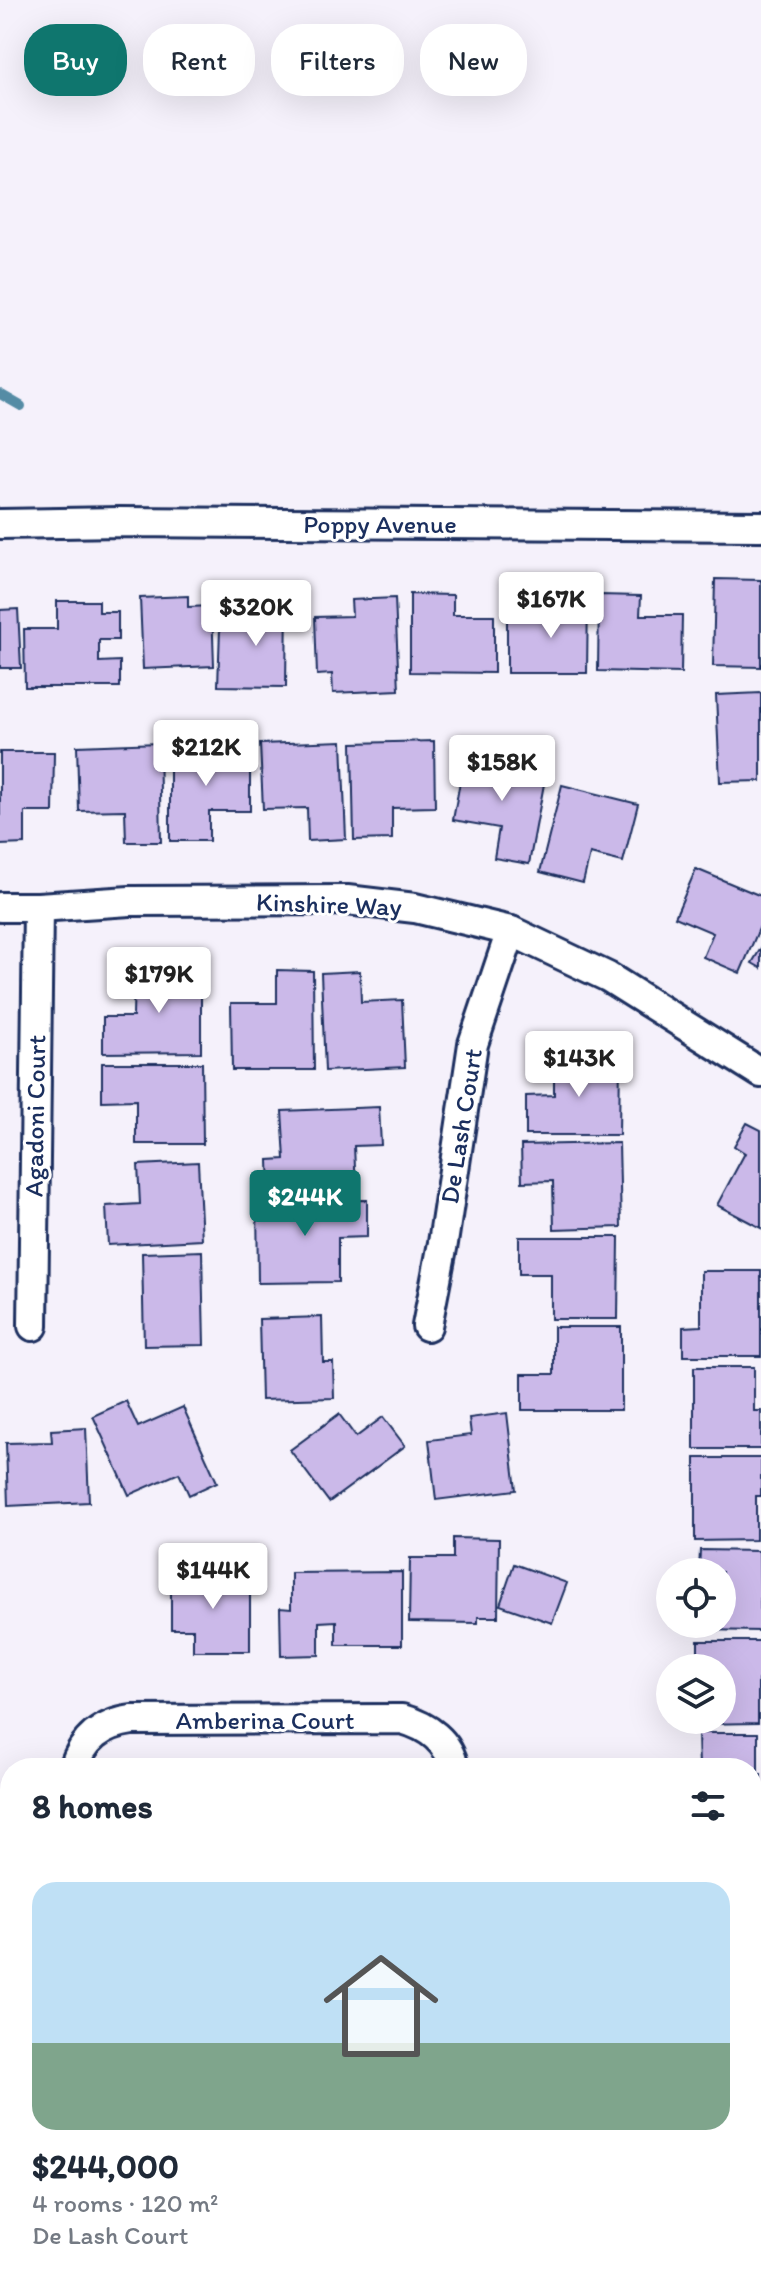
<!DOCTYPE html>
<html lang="en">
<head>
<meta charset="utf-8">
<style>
  :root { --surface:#fff; --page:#f6f6f7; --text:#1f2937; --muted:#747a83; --line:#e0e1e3; --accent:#0f766e }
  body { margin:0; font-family:Itim,sans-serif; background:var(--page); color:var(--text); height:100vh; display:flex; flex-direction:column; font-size:30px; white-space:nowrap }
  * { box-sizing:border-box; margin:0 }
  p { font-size:26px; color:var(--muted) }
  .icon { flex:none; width:44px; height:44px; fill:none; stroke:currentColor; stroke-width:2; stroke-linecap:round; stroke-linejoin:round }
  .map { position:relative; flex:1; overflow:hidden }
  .sheet { position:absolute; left:0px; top:1758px; width:762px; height:536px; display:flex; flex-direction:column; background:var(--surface); border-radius:32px 32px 0 0; box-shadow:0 8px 32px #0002 }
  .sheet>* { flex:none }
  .guide { position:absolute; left:24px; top:24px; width:714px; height:72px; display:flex; gap:16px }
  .buttons { position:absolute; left:656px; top:1558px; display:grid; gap:16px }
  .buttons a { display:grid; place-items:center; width:80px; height:80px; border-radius:50%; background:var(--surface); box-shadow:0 8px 32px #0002; font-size:40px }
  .price { position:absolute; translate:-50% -68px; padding:0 18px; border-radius:8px; background:#fff; color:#222; font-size:26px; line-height:52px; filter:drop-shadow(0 2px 4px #0008) }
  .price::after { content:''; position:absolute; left:50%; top:48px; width:24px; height:18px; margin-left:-12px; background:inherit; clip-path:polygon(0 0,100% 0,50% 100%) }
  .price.active { background:var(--accent); color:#fff }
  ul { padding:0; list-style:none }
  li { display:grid; align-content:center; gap:16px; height:424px; padding:0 32px }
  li+li { border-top:2px solid var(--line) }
  li span { display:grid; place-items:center; height:248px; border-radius:24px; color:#555 }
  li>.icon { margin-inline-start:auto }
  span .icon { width:144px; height:144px; fill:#fffc; stroke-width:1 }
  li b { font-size:34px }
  h2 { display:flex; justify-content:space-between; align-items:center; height:96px; padding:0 32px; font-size:34px }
  .tag { padding:0 28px; border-radius:32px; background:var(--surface); box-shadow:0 8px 32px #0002; font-size:28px; line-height:72px }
  .tag.active { background:var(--accent); color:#fff }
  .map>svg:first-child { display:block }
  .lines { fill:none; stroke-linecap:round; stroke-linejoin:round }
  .stream { stroke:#548ca5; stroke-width:10 }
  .building { fill:#cbb9e9; stroke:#1b2f5e; stroke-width:2 }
  .minor-casing { stroke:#1b2f5e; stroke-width:34 }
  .minor { stroke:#fff; stroke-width:28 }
  .labels { text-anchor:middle; stroke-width:6; stroke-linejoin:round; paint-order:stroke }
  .street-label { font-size:26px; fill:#1b2f5e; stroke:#fff }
</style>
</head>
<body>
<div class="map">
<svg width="761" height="2294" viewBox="0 0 761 2294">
  <rect width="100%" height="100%" fill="#f5f1fb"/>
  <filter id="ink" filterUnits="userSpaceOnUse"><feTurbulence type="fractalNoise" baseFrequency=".0125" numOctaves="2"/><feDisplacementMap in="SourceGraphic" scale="16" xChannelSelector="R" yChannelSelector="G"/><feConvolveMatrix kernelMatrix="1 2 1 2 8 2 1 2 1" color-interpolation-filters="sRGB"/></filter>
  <g filter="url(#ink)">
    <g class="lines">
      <polyline class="stream" points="0,394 21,406"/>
    </g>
    <g class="building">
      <polygon points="715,579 761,580 761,667 713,666"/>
      <polygon points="410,594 453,595 453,615 494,615 494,673 410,672"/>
      <polygon points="556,595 588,595 587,673 507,673 507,617 556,618"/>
      <polygon points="599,595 641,596 640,615 682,615 681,673 598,671"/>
      <polygon points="188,596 188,607 212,606 214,666 143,669 140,598"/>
      <polygon points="395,598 399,690 333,693 332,674 317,675 315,617 352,616 351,600"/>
      <polygon points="252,599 287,599 286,687 218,686 220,629 251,629"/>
      <polygon points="57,601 99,601 99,612 118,612 118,640 99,640 99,662 120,661 120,687 25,687 24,629 57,629"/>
      <polygon points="18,609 21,668 0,668 0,610"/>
      <polygon points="761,693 761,781 720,782 716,695"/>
      <polygon points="342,741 346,839 308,841 307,808 263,809 260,744"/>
      <polygon points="434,741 435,807 392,808 392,839 354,840 352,743"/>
      <polygon points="159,743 161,842 126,842 125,810 79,811 77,746"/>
      <polygon points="170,748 250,748 250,811 209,811 209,841 170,841"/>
      <polygon points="0,752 54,752 53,812 25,812 25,844 0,845"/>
      <polygon points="465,754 547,768 529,864 494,858 499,828 453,820"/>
      <polygon points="562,785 638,804 623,862 590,854 583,883 540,872"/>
      <polygon points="696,869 761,896 761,924 740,973 703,957 713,933 675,917"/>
      <polygon points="761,948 761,968 752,963"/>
      <polygon points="134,970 201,970 201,1052 103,1053 103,1017 133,1017"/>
      <polygon points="277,970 313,971 314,1070 232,1070 231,1003 277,1003"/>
      <polygon points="360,971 361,1002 402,1000 405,1067 325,1071 321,973"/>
      <polygon points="554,1056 620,1056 619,1135 526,1135 526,1096 554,1095"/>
      <polygon points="102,1063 202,1063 203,1144 136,1144 136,1100 102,1101"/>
      <polygon points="379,1107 381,1145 354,1146 356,1189 270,1192 269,1160 285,1159 282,1111"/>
      <polygon points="747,1123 761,1130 761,1228 717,1205 745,1153 734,1146"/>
      <polygon points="619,1143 621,1227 554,1229 553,1181 522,1182 521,1145"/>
      <polygon points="198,1162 202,1240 108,1245 106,1206 140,1204 138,1165"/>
      <polygon points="367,1200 367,1237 338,1238 338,1282 258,1283 257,1201"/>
      <polygon points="519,1237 619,1237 618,1319 551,1319 551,1274 519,1274"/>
      <polygon points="202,1251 204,1345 144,1346 142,1253"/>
      <polygon points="701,1271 761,1271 761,1356 683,1356 683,1327 701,1326"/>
      <polygon points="322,1317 323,1362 333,1362 334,1398 261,1400 259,1319"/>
      <polygon points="554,1327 621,1327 621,1410 522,1410 522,1374 554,1374"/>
      <polygon points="694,1367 754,1367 754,1411 761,1411 761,1449 694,1449"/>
      <polygon points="126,1401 138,1427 183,1407 217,1482 189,1495 179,1473 129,1495 93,1416"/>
      <polygon points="507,1413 516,1490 436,1500 429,1440 471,1435 469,1418"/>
      <polygon points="339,1414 356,1437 383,1417 405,1446 329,1502 290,1450"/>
      <polygon points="86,1428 89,1502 8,1506 6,1443 52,1442 51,1430"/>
      <polygon points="695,1458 761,1458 761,1496 756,1496 756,1540 695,1541"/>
      <polygon points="453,1538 499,1539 498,1617 478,1617 478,1623 409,1622 410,1558 453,1558"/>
      <polygon points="700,1550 759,1551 761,1631 699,1630 699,1624 722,1624 722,1572 699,1572"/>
      <polygon points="514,1564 567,1583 552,1623 500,1605"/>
      <polygon points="402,1572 402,1645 336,1645 336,1621 319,1622 319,1655 281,1656 280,1608 291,1609 291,1573"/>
      <polygon points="171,1576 250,1576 250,1651 193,1651 193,1629 171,1629"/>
      <polygon points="698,1641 761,1641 761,1680 758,1680 758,1723 698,1724 698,1720 722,1720 722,1668 698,1668"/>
      <polygon points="698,1733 758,1733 758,1775 761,1775 761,1816 752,1816 752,1768 699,1768"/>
      <rect x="0" y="1800" width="10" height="47"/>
      <polygon points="752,1828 761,1828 761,1870 753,1870 752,1902"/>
      <polygon points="0,1902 1,1942 10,1942 10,1988 0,1988"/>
      <polygon points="752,1947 752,1952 761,1952 761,1999 752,2000"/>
      <polygon points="0,2008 7,2008 6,2053 10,2053 10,2109 0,2109"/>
      <polygon points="752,2009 761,2009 761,2053 757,2053 758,2085 752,2085"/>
      <rect x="752" y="2098" width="9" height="82"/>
      <rect x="0" y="2148" width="10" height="58"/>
      <polygon points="752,2190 761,2191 761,2272 752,2272"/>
      <polygon points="761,2284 761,2294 708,2294 708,2285"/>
    </g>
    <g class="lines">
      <g class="minor-casing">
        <g id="minor">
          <polyline points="0,524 120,522 761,526"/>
          <polyline points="0,907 38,907 130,901 347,900 415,908 511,931 608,977 761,1073"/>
          <polyline points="33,1326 38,907"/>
          <polyline points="427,1326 443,1243 473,1044 511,931"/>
          <path d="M74 1768C83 1739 102 1724 132 1720L402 1719C427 1726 449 1741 454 1768"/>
          <polyline points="0,2293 17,2294"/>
          <polyline points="72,2294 417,2289 428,2284"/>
        </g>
      </g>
      <use href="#minor" class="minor"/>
    </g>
  </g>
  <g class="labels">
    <g class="street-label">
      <text x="380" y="533">Poppy Avenue</text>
      <text transform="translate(329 904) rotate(2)" y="9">Kinshire Way</text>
      <text transform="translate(35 1116) rotate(-89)" y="9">Agadoni Court</text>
      <text transform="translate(461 1126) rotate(-81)" y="9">De Lash Court</text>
      <text x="265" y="1729">Amberina Court</text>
    </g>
  </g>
</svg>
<div class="buttons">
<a><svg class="icon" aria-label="locate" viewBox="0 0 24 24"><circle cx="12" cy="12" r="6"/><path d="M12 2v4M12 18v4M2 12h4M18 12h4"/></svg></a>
<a><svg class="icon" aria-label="layers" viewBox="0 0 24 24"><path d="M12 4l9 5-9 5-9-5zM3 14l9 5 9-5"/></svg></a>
</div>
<b class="price" style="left:551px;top:640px">$167K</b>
<b class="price" style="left:256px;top:648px">$320K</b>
<b class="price" style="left:206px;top:788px">$212K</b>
<b class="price" style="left:502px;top:803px">$158K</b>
<b class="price" style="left:159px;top:1015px">$179K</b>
<b class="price" style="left:579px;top:1099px">$143K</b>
<b class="price active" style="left:305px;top:1238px">$244K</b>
<b class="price" style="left:213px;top:1611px">$144K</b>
<div class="guide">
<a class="tag active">Buy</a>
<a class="tag">Rent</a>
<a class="tag">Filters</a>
<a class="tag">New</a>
</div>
<section class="sheet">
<h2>8 homes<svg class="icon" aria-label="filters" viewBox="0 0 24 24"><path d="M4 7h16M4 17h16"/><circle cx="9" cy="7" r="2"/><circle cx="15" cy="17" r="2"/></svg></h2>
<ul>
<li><span style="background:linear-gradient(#bfe0f5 65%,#7fa58c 0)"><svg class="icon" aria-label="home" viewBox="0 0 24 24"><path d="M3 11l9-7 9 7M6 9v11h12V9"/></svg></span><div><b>$244,000</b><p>4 rooms · 120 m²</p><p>De Lash Court</p></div></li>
</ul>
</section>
</div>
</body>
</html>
